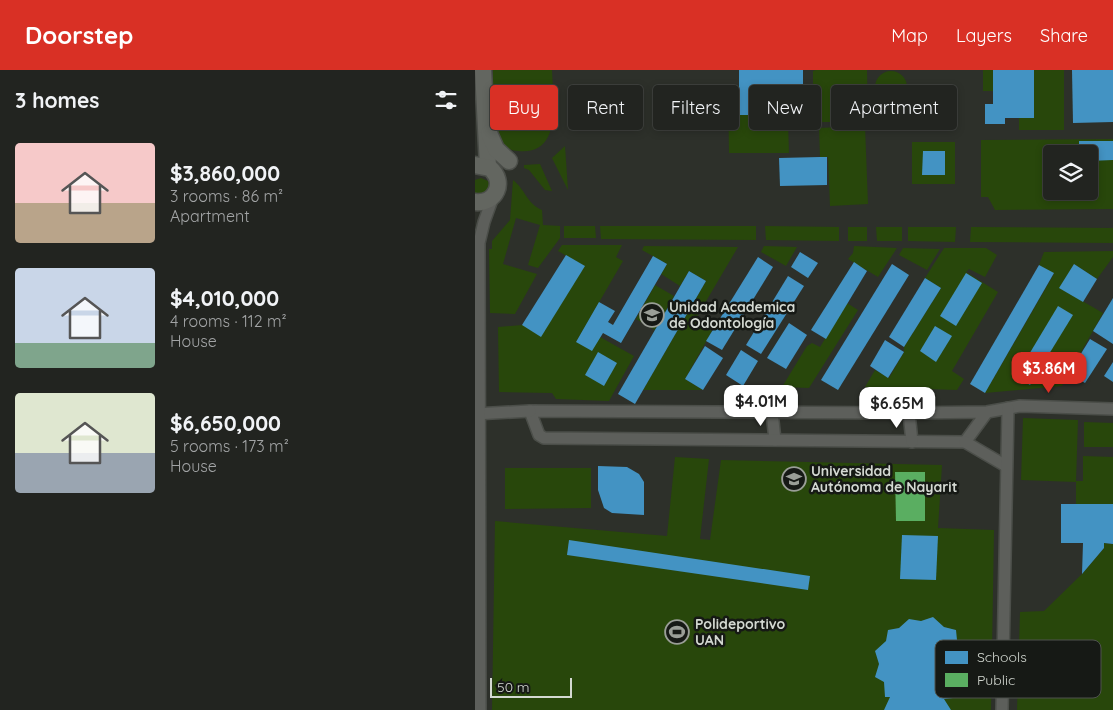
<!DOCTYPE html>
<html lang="en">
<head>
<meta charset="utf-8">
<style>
  :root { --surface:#222420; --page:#2a2c29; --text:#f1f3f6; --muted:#a2a4a5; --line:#3f413e; --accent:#d93025 }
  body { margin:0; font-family:Quicksand,sans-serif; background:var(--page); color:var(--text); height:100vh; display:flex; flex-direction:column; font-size:19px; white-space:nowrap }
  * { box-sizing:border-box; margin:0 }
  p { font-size:16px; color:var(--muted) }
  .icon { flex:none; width:28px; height:28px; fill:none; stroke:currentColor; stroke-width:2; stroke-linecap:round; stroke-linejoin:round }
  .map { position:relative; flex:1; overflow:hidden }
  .sheet { display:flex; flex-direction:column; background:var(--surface); width:475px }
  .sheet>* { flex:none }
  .guide { position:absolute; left:15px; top:15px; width:475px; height:45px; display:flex; gap:10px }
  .buttons { position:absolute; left:568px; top:75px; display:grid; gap:10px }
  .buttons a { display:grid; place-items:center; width:55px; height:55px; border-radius:5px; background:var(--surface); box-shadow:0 2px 8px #0003,0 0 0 1px var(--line); font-size:25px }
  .scale { position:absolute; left:15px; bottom:12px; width:82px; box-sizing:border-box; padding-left:5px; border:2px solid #d4d9d2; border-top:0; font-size:14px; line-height:18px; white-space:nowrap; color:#d4d9d2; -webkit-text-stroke:4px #161915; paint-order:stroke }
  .price { position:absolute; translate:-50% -42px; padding:0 11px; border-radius:10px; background:#fff; color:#222; font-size:16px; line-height:32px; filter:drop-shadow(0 1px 2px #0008) }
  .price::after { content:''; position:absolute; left:50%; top:30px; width:15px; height:11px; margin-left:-8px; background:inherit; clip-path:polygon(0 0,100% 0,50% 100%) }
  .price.current { background:var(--accent); color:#fff }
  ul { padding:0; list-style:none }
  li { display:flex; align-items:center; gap:15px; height:125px; padding:0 15px }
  li span { display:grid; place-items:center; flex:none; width:140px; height:100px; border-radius:5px; color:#555 }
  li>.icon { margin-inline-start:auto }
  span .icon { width:60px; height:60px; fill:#fffc; stroke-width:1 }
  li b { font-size:21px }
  h2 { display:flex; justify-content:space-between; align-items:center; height:60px; padding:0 15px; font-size:21px }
  .chip { padding:0 18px; border-radius:5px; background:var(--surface); box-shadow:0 2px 8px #0003,0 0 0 1px var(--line); font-size:18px; line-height:45px }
  .chip.current { background:var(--accent); color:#fff }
  header { display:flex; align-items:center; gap:30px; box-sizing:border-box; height:70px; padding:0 25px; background:var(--accent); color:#fff }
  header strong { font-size:24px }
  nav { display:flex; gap:28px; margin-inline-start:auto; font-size:18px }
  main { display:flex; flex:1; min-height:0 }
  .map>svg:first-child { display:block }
  .green { fill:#28470b; fill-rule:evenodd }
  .schools { fill:#4393c3 }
  .public { fill:#5aae61 }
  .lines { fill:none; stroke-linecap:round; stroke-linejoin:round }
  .minor-casing { stroke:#4b4e49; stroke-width:14 }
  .secondary-casing { stroke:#4b4e49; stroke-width:19 }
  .minor { stroke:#5d5f5b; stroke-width:11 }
  .secondary { stroke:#636660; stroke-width:16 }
  .labels { text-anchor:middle; stroke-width:5; stroke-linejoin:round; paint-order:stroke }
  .poi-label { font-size:14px; font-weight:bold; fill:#d4d9d2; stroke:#161915; text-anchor:start }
  .key { fill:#161915; stroke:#4f534e; stroke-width:1 }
  .key-label { font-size:14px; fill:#d4d9d2 }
</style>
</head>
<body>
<header>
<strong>Doorstep</strong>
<nav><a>Map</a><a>Layers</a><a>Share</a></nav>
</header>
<main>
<section class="sheet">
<h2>3 homes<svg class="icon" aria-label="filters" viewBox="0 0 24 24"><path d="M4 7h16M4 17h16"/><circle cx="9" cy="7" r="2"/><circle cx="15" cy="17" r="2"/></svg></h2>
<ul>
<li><span style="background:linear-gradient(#f6c9c9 60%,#b9a48a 0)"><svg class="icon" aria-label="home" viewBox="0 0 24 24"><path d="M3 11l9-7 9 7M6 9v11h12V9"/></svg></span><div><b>$3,860,000</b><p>3 rooms · 86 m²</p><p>Apartment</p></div></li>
<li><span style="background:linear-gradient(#c9d6e8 75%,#7fa58c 0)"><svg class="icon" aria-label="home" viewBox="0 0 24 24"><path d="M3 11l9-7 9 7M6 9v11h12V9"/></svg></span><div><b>$4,010,000</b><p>4 rooms · 112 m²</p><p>House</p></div></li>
<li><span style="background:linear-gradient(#dfe7d0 60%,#9aa5b1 0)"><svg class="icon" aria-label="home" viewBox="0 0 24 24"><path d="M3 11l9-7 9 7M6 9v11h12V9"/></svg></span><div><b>$6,650,000</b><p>5 rooms · 173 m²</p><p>House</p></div></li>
</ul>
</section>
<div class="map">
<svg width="638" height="640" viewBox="0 0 638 640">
  <rect width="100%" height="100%" fill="#2d302a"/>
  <g class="green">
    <path d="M18 0H77C78 29 88 86 43 81 32 80 24 75 19 65 15 56 18 13 18 0Z"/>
    <polygon points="341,0 392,0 393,52 338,52 338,1"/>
    <rect x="508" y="0" width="10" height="21"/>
    <polygon points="559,0 589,0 589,60 544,60 544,48 559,48"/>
    <circle cx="416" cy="17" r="16"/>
    <polygon points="253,15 264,16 264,45 328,45 328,52 313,52 314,83 254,83"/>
    <polygon points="390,56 393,134 355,136 353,87 345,87 344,58"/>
    <path d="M638 69V139L520 140 513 127H506V70ZM576 84H614V121H576Z"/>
    <rect x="437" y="72" width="43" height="42"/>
    <polygon points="90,76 93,120 77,88"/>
    <polygon points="65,94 77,121 70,120 54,100 49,98 49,95"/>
    <polygon points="6,108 13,111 16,122 0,128 0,110"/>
    <path d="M38 110C50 119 52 134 67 140L68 155 85 156V168L63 198 53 195 65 155 41 148 28 194 62 204 40 244 15 243 14 179H17V171L35 150Z"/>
    <polygon points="89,156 120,156 121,168 89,168"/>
    <polygon points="125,156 281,156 281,170 126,169"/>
    <polygon points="290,156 364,157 364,171 291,170"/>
    <rect x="373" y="157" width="19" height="14"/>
    <polygon points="401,157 427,157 427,171 402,171"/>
    <polygon points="433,157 481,157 480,172 433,171"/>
    <polygon points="496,157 638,158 638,173 495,172"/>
    <polygon points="87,175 147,175 141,187 148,191 101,272 125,267 159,286 134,331 81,329 77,323 24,322 23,257 47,255 109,196 83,181"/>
    <polygon points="169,176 263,177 220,250 237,261 210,309 228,320 168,320 231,211 214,201 205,216 186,204 192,194 167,180"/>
    <polygon points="289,176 322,177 311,196 286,182"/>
    <polygon points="379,176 422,178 403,207 373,189 378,183"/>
    <polygon points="428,178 465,179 452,200 424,185"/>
    <polygon points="469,178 511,178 522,185 510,207 494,199 491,202 523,222 477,301 489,309 482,320 390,317 400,300 414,308 429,282 429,277 466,218 450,208"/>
    <polygon points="638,181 638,187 622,209 599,194 585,218 628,243 587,316 510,323 579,204 564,195 569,182"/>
    <polygon points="180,215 199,226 180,260 161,249"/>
    <polygon points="372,233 383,240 334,318 307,317 332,276 337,273 345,277"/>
    <polygon points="548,348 603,350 601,411 608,411 608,386 638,387 638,434 601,434 601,412 546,410"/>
    <polygon points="609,352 638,353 638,377 609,377"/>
    <polygon points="200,387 234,389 225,469 235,470 246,390 467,395 463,458 519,460 516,640 17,640 20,451 192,466"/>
    <polygon points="30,398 116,398 116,438 30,439"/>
    <polygon points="629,473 638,474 638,640 542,640 545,542 569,541 607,504 629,478"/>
  </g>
  <g class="schools">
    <rect x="264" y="0" width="64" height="45"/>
    <polygon points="518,0 559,0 559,48 530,48 530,54 510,54 510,34 518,34"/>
    <polygon points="597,0 638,0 638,52 598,53"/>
    <polygon points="604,71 638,71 638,90 614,91 614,84 604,84"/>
    <polygon points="448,81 470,81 470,105 447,105"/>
    <polygon points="345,87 352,87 352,115 305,116 304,88"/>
    <polygon points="325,182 343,193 333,208 316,197"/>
    <polygon points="91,185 110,196 66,267 47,255"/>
    <polygon points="178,186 192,194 146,273 128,263 117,281 101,272 124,232 140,241 133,252 138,255"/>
    <polygon points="283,187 298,197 247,280 231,271"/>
    <polygon points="379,192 392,201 351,269 336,260"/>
    <polygon points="417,194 434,205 363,320 346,310"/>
    <polygon points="599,194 622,209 608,232 584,218"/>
    <polygon points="564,195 579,203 510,323 495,314"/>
    <polygon points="214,201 231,211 160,334 143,324"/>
    <polygon points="491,203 507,213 481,256 465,246"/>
    <polygon points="313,206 329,216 286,284 271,275"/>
    <polygon points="450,208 466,218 429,277 414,267"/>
    <polygon points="638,228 638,274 618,261"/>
    <polygon points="583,236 598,245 555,315 541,306"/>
    <polygon points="314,253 332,265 311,299 292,288"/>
    <polygon points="460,256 477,266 461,292 445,281"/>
    <polygon points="615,269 632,279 610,313 594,303"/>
    <polygon points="410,270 429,282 413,308 395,296"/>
    <polygon points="230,276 248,288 228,320 210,309"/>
    <polygon points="266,280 283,291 268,316 251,305"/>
    <polygon points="123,282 142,293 129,316 110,305"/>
    <polygon points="638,292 638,312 629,306"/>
    <polygon points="123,396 152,397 164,404 169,412 169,445 137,443 129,438 123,420"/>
    <polygon points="586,434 638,434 638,474 629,473 629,478 607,504 608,473 586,473"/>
    <polygon points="427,465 463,466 461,510 425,509"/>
    <polygon points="94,470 335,506 333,520 92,485"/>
    <polygon points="458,547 469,557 481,560 482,570 492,580 488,592 490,606 482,614 478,628 469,629 476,640 409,640 415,627 410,627 409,612 400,607 404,594 400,581 411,571 413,560 424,558 434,549 446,551"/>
  </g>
  <polygon class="public" points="420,402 450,402 450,451 421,451"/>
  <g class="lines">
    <g class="minor-casing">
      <g id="minor">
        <polyline points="297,342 300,370"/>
        <polyline points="512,342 490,372 69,368 64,365 55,341 434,343 512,342 545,336 638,339"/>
        <polyline points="434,343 437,372"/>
        <polyline points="0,344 55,341"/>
        <polyline points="490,372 531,396"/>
        <polyline points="5,640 4,173 9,152 18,127"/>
        <polyline points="527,640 533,338"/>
      </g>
    </g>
    <g class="secondary-casing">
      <g id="secondary">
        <polyline points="8,0 13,97"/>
        <polyline points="14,63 21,79 34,91"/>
        <path d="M0 95 15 98C31 112 21 134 0 132"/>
      </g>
    </g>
    <use href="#minor" class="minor"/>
    <use href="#secondary" class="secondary"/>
  </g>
  <defs>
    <g id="university-ring" transform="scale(1.25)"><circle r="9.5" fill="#161915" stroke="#9a9e97" stroke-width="1.5"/><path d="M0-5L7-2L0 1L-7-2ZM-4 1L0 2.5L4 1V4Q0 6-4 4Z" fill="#9a9e97"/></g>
    <g id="stadium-ring" transform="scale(1.25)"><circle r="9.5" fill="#161915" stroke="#9a9e97" stroke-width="1.5"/><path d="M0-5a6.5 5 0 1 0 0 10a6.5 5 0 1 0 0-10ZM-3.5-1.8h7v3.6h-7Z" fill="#9a9e97"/></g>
  </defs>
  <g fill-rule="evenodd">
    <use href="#university-ring" x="177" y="245"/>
    <use href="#university-ring" x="319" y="409"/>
    <use href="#stadium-ring" x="202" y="562"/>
  </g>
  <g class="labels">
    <g class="poi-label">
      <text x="194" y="242">Unidad Academica<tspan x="194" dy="16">de Odontología</tspan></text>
      <text x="336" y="406">Universidad<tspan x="336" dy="16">Autónoma de Nayarit</tspan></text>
      <text x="220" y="559">Polideportivo<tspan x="220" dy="16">UAN</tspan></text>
    </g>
  </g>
  <rect x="460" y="570" width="166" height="58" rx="8" class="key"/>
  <rect x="470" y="581" width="23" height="13" fill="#4393c3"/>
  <rect x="470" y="603" width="23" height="14" fill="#5aae61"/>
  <g class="key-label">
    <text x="502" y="592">Schools</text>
    <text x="502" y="615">Public</text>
  </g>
</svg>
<div class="buttons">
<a><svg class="icon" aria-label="layers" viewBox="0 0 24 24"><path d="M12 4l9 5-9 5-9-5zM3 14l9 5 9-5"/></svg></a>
</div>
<div class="scale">50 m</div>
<b class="price current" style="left:574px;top:324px">$3.86M</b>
<b class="price" style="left:286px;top:357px">$4.01M</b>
<b class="price" style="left:422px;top:359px">$6.65M</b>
<div class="guide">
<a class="chip current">Buy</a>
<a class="chip">Rent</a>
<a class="chip">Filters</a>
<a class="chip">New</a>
<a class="chip">Apartment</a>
</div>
</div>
</main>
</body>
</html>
